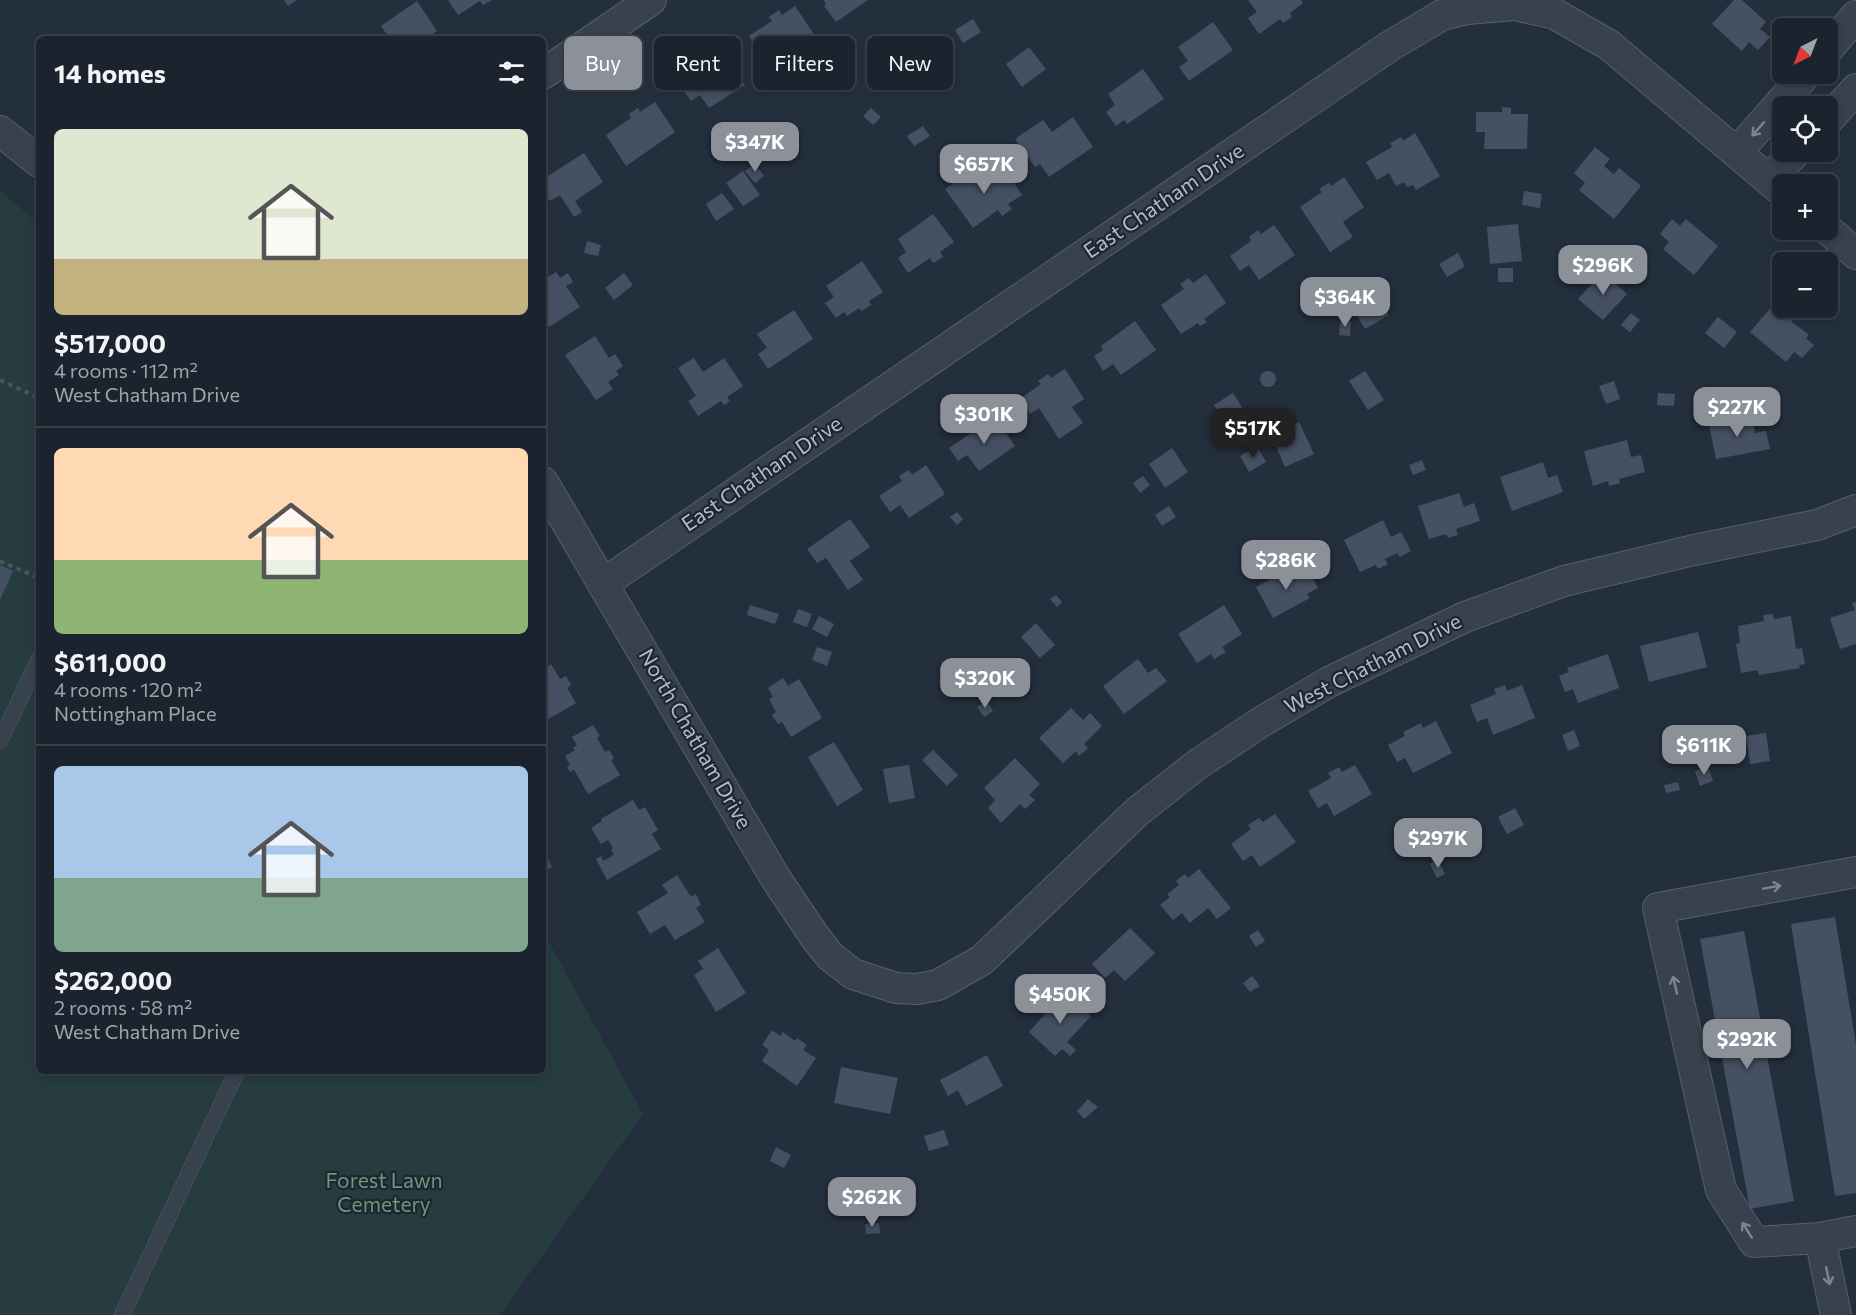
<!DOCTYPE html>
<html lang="en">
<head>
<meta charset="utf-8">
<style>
  :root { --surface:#1b232e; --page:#242b36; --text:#f1f3f6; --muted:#a0a4aa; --line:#39404a; --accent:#8c9099 }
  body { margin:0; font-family:Commissioner,sans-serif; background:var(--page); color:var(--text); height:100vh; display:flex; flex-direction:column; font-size:22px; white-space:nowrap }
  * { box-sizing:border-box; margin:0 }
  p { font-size:20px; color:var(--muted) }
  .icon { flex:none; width:33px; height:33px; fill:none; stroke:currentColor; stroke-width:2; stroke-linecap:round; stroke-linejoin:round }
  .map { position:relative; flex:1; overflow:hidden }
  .panel { position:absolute; left:36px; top:36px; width:510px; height:1038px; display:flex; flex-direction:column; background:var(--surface); border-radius:9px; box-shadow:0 3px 9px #0003,0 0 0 2px var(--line) }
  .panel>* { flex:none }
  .top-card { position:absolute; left:564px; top:36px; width:570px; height:54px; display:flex; gap:12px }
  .needle { width:39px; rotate:222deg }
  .tools { position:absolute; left:1772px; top:18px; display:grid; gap:12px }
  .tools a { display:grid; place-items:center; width:66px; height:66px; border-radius:9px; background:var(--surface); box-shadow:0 3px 9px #0003,0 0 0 2px var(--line); font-size:30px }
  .price { position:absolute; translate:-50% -51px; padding:0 14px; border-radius:12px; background:var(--accent); color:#fff; font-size:20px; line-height:39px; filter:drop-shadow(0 2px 3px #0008) }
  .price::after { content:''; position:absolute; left:50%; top:36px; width:18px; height:14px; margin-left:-9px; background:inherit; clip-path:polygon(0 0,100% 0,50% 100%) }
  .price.active { background:#222; color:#fff }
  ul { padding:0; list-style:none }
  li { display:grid; align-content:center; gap:12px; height:318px; padding:0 18px }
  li+li { border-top:2px solid var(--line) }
  li span { display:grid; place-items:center; height:186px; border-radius:9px; color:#555 }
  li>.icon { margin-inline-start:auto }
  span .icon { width:108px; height:108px; fill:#fffc; stroke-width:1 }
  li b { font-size:26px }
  h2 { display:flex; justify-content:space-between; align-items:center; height:72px; padding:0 18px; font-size:26px }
  .tag { padding:0 21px; border-radius:9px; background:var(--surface); box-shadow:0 3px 9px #0003,0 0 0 2px var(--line); font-size:21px; line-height:54px }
  .tag.active { background:var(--accent); color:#fff }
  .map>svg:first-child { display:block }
  .green { fill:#263c3f }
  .building { fill:#455162 }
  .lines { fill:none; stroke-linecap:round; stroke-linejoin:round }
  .service-casing { stroke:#565f6c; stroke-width:16 }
  .minor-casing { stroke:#565f6c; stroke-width:32 }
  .path { stroke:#44595c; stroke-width:4; stroke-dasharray:4.5 4.5; stroke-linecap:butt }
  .service { stroke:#38414e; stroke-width:15 }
  .minor { stroke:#38414e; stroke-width:30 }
  .oneway { stroke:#7c8592 }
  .labels { text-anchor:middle; stroke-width:4.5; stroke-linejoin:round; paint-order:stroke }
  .street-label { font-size:21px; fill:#b4bcc9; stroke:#1d2633 }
  .park-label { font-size:21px; fill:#6b9a76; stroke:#1d2633 }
</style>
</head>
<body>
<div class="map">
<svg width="1856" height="1315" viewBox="0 0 1856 1315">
  <rect width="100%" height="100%" fill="#242f3e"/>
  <polygon class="green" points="0,191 39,223 39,1071 543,1071 543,931 643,1114 500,1315 0,1315"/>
  <g class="building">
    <polygon points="284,0 297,0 288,6"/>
    <polygon points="448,0 492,0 483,5 480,1 458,15"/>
    <polygon points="823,0 868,0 836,22 824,6 826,4"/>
    <polygon points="1248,0 1301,0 1303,3 1290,13 1292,17 1283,23 1280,19 1259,34 1248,18 1257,12"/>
    <polygon points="1734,0 1742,0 1766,22 1760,29 1770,37 1758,50 1749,42 1742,51 1712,24"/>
    <polygon points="417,1 437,31 425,39 390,39 381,26"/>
    <polygon points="795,6 815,36 791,52 794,55 788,59 786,56 780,60 770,46 760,53 749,36 772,21 769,17 779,10 782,15"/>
    <polygon points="973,19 981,32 963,43 955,30"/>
    <polygon points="1213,22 1233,50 1189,81 1179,67 1188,61 1178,47"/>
    <polygon points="1029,47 1046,69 1022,87 1006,64"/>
    <polygon points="725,55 745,85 709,108 700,95 691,101 680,85"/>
    <polygon points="843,64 852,76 835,87 827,74"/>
    <polygon points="1143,69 1164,99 1127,124 1124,120 1116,126 1106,112 1115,105 1108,94"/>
    <polygon points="877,72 885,84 876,90 867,78"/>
    <polygon points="655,102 675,132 626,166 606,135 631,118 629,114 638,108 640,112"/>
    <polygon points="1502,107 1511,108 1511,114 1528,114 1527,149 1484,149 1485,132 1476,132 1476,112 1502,112"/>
    <polygon points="871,108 881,117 873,125 863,116"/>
    <polygon points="1073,117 1093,147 1049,177 1040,164 1035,167 1015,139 1043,120 1052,132"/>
    <polygon points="923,126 930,136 914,146 907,136"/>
    <polygon points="1415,133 1440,176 1416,190 1413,185 1407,187 1404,182 1396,186 1389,173 1377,180 1366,162 1392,147 1390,143 1401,137 1403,141"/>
    <polygon points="1595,147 1610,159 1604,166 1614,174 1619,168 1641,186 1614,219 1579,190 1585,183 1574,173"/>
    <polygon points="584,153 603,182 575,201 582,212 574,217 560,195 550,201 543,191 543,179"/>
    <polygon points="755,164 764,176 755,183 745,171"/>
    <polygon points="1002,165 1022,195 1008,204 1012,209 1002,216 998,210 973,228 945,189 976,168 983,178"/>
    <polygon points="743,171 760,195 743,206 726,183"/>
    <polygon points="1344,177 1364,207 1343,222 1353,237 1330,252 1300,207 1322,192 1319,189 1329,183 1331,186"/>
    <polygon points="1524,191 1542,194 1540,208 1522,205"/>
    <polygon points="722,193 734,209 716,221 706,204"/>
    <polygon points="933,214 954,242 940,252 943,257 933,263 930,258 908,273 898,258 906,252 898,239"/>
    <polygon points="1672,219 1680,226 1686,219 1718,246 1694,275 1663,249 1669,242 1660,234"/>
    <polygon points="1518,224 1522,261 1490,264 1487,227"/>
    <polygon points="1274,225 1295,255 1259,280 1249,265 1240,271 1230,256 1251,241 1249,237 1258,230 1261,234"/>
    <polygon points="587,241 601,245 598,256 584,253"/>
    <polygon points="1458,253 1463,262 1464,267 1447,277 1439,264"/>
    <polygon points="862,261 883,292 869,301 871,305 862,311 859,308 847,316 844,312 836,318 825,303 834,297 826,286"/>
    <rect x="1498" y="268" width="15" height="14"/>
    <polygon points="556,272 560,278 568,273 573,282 566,286 580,307 549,327 543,319 543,280"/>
    <polygon points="1603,272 1627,294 1603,320 1578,299"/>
    <polygon points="624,273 633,285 614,300 605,288"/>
    <polygon points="1206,274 1226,303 1204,319 1207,322 1200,326 1198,323 1181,334 1161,305 1184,289 1180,284 1189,278 1193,283"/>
    <polygon points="1374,290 1389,315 1365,329 1350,304"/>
    <polygon points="1779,298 1782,301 1782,308 1790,308 1797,314 1791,321 1809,335 1806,338 1814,345 1802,358 1794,352 1786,362 1750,332"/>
    <polygon points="794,310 813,339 768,369 758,354 767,348 757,334"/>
    <polygon points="1631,313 1640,320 1630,332 1621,325"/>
    <polygon points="1718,317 1737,332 1724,348 1705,333"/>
    <polygon points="1135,321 1156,350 1121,375 1113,364 1103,371 1094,356 1103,350 1101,346"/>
    <polygon points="1340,321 1351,322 1350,336 1339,335"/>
    <polygon points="595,336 609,358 615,354 623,366 616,371 619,375 608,382 613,389 596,400 565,355"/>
    <polygon points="694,358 703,372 724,358 743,386 727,397 730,401 724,405 721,401 698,416 688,401 696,396 678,368"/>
    <polygon points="1065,369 1084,399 1072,407 1083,423 1059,439 1039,408 1030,414 1020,399 1041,384 1038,381 1048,374 1051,378"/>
    <circle cx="1268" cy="379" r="8"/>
    <polygon points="1365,371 1384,400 1368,410 1349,381"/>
    <polygon points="1614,381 1620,399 1606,404 1599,386"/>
    <polygon points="1233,393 1248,417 1230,429 1214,405"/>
    <polygon points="1658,393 1675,394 1674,406 1657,405"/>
    <polygon points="1752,416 1755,433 1766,431 1770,449 1716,459 1709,425"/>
    <polygon points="995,417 1015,446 979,471 967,455 958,461 949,448"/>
    <polygon points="1299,422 1314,454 1285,467 1271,435"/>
    <polygon points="1627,440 1631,457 1641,455 1645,472 1619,479 1620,483 1609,486 1608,481 1593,486 1584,451"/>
    <polygon points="1257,446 1266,462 1249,472 1240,456"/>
    <polygon points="1172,448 1188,472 1165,488 1149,464"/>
    <polygon points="1422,460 1426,470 1413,475 1409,465"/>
    <polygon points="1543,462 1548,478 1557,475 1563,492 1512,511 1500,477"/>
    <polygon points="926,465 945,494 909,518 900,505 890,512 879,496 902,481 899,476 909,470 912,475"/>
    <polygon points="1143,476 1150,485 1140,493 1133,483"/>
    <polygon points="1459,493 1464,507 1474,503 1480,521 1456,529 1458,535 1448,538 1446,534 1429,539 1418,506"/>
    <polygon points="1169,506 1176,517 1162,526 1155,515"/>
    <polygon points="957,512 963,519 957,525 950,517"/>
    <polygon points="850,519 870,547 850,561 863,580 848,590 826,558 817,563 807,549"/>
    <polygon points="1383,520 1391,537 1401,532 1411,551 1400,557 1397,553 1385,559 1388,564 1378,569 1376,565 1360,572 1344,540"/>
    <polygon points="0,565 13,571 0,600"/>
    <polygon points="1294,567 1300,577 1310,572 1318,588 1307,594 1310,598 1273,618 1256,587"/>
    <polygon points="1056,595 1062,602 1057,607 1050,599"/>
    <polygon points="1856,602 1856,644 1840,649 1830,618 1855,610 1852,603"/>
    <polygon points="750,605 779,614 775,624 747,615"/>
    <polygon points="1224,605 1242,634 1222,647 1226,652 1214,659 1211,654 1197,663 1178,634"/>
    <polygon points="798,609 812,614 807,627 793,622"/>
    <polygon points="1773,614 1774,619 1791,616 1796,649 1802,648 1805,664 1799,665 1800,668 1759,675 1758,670 1741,673 1736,644 1740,643 1738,626 1764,621 1763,615"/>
    <polygon points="819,616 834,624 827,637 812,629"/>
    <polygon points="1036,623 1055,645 1040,658 1021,637"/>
    <polygon points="1698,632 1707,667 1649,682 1640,646"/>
    <polygon points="817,647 832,652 827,666 812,660"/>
    <polygon points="1608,654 1619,688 1578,703 1573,689 1565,692 1559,676 1569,672 1567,668"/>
    <polygon points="543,659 547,667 551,664 560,679 566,676 571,685 567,688 576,703 545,721 543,717"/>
    <polygon points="1138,659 1148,673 1156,668 1167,681 1124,714 1103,686"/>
    <polygon points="783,678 788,686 799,679 822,718 791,737 782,722 778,724 772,715 776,712 769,699 773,697 768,688"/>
    <polygon points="1505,685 1507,691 1522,685 1535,718 1493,735 1487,718 1477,722 1470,705 1496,694 1494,689"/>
    <polygon points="987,701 993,711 984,717 977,707"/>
    <polygon points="1071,708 1083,720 1090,713 1102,726 1084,744 1088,748 1079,756 1076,751 1063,763 1039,738"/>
    <polygon points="1436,721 1452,753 1413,773 1405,758 1397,762 1388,745 1405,736 1403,732 1421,723 1423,728"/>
    <polygon points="593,725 600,736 597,738 605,752 609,750 614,758 611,760 620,775 588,794 574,770 570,772 567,767 570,764 565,756 575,750 573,748 577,745 572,737"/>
    <polygon points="1574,730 1580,746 1568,751 1562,735"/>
    <polygon points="1766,733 1770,761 1750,764 1746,736"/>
    <polygon points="834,742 863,790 837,806 808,757"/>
    <polygon points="933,750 958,775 947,786 922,760"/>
    <polygon points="1015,758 1040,784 1029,795 1035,800 1025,809 1020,804 1001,823 988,808 995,800 984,788"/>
    <polygon points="909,765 915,798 889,803 883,769"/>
    <polygon points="1355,765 1372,794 1334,816 1327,803 1318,808 1308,791 1331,778 1328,773 1339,767 1342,772"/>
    <polygon points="1708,767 1713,781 1700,786 1695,771"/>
    <polygon points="1678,782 1680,790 1666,793 1664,785"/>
    <polygon points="633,800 639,810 645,807 658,830 652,834 661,849 607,880 596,859 601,856 603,861 614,855 611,850 613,848 608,840 601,844 591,828 602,821 601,819"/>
    <polygon points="1515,808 1524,825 1507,834 1498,817"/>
    <polygon points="1275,814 1296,842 1260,867 1252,855 1243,861 1231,844 1251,829 1248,825 1259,818 1263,822"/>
    <polygon points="1428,822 1441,847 1424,856 1411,831"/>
    <polygon points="543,849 552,867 543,872"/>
    <polygon points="1438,859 1445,874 1437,878 1430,864"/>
    <polygon points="1199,869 1231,908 1217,919 1208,908 1190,923 1182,913 1173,920 1160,905 1170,897 1167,894 1179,885 1176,881 1185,874 1188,878"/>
    <polygon points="677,875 691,897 696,894 701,905 696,908 705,922 675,940 665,925 650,934 637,912 668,893 662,885"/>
    <polygon points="1835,917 1856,1045 1856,1193 1835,1196 1791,924"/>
    <polygon points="1130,928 1155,953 1125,981 1114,970 1105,978 1092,964"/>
    <polygon points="1258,930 1265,941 1256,947 1249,936"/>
    <polygon points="1744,931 1794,1201 1750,1209 1700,939"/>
    <polygon points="718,948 746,993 716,1012 694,975 703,969 698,961"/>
    <polygon points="1252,976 1260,986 1250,992 1243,983"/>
    <polygon points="1065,992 1091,1016 1067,1042 1076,1050 1070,1056 1062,1049 1055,1056 1029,1032 1046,1013 1042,1009 1050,1001 1054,1005"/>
    <polygon points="772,1030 780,1036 783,1032 795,1041 797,1038 807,1045 803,1050 816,1058 797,1086 762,1061 769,1050 762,1045"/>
    <polygon points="987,1055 1003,1086 966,1106 958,1090 948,1096 940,1080"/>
    <polygon points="841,1067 898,1078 890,1114 834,1103"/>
    <polygon points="1088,1099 1098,1107 1084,1119 1077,1111"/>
    <polygon points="944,1130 949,1145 929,1151 924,1136"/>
    <polygon points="776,1147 791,1155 784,1168 770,1161"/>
    <polygon points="879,1223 880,1233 866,1234 865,1224"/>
  </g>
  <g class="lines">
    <g class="service-casing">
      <g id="service">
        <polyline points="0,741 39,659"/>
        <polyline points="122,1315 237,1071"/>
      </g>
    </g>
    <g class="minor-casing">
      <g id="minor">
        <polyline points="1827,50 1856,16"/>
        <polyline points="543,74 651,0"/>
        <polyline points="1827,121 1856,89"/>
        <polyline points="0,131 39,162"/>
        <polyline points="1737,152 1806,74"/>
        <polyline points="1768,179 1796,152"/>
        <polyline points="1827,229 1856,254"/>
        <polyline points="543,482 776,879 815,937 830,956 853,974 896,988 917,989 938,985 982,960 1138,811 1198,764 1261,722 1329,682 1465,617 1564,581 1694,550 1817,525 1856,510"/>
        <polyline points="604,583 1390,46 1442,15 1467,9 1515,5 1555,14 1609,45 1782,191"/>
        <polyline points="1856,872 1658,908 1721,1190 1754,1242 1820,1238 1856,1231"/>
        <polyline points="1820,1238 1836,1315"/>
      </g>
    </g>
    <g class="path">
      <polyline points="0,380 39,398"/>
      <polyline points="0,561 39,578"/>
    </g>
    <use href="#service" class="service"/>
    <use href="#minor" class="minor"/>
  </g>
  <defs><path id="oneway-shaft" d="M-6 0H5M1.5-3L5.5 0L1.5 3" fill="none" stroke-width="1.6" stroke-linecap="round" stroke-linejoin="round" transform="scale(1.5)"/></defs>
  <g class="oneway">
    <use href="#oneway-shaft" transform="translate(1758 129) rotate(131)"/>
    <use href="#oneway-shaft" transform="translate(1772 887) rotate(-10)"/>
    <use href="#oneway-shaft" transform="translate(1675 985) rotate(-103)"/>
    <use href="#oneway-shaft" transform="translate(1747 1230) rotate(-122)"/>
    <use href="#oneway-shaft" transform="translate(1828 1276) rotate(78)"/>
  </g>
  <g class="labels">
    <g class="street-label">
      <text transform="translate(1164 201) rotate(-34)" y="7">East Chatham Drive</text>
      <text transform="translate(762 474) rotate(-34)" y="7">East Chatham Drive</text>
      <text transform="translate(1373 664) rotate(-27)" y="7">West Chatham Drive</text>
      <text transform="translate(695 739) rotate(60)" y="7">North Chatham Drive</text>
    </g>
    <g class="park-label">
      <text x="384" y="1188">Forest Lawn<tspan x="384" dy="24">Cemetery</tspan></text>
    </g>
  </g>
</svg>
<div class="tools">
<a><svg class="needle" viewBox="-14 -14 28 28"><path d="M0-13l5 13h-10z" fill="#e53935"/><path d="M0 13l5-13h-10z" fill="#a0a4aa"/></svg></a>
<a><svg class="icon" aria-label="locate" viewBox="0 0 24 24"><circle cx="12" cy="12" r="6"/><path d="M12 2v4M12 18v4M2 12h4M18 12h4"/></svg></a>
<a>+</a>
<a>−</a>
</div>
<b class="price" style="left:755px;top:173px">$347K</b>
<b class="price" style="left:984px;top:195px">$657K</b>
<b class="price" style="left:1603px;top:296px">$296K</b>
<b class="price" style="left:1345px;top:328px">$364K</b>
<b class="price" style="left:1737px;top:438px">$227K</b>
<b class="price" style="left:984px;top:445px">$301K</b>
<b class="price active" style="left:1253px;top:459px">$517K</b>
<b class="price" style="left:1286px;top:591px">$286K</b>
<b class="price" style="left:985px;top:709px">$320K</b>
<b class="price" style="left:1704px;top:776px">$611K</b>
<b class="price" style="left:1438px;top:869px">$297K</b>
<b class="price" style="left:1060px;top:1025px">$450K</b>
<b class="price" style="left:1747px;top:1070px">$292K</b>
<b class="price" style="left:872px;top:1228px">$262K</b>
<div class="top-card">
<a class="tag active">Buy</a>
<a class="tag">Rent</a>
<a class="tag">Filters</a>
<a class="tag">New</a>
</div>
<section class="panel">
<h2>14 homes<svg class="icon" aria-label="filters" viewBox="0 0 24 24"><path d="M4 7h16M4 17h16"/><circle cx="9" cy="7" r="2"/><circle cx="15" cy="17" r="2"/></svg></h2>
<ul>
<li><span style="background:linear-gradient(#dfe7d0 70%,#c2b280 0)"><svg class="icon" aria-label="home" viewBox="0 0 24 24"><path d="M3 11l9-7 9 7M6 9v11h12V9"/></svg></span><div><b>$517,000</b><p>4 rooms · 112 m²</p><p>West Chatham Drive</p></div></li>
<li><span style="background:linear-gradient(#ffd9b3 60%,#8fb573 0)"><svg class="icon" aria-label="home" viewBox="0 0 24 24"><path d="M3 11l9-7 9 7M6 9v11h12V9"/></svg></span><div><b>$611,000</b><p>4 rooms · 120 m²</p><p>Nottingham Place</p></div></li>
<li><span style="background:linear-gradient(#a9c7e8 60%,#7fa58c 0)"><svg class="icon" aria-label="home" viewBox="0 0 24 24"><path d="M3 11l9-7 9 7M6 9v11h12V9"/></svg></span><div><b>$262,000</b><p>2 rooms · 58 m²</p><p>West Chatham Drive</p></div></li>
</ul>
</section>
</div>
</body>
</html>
